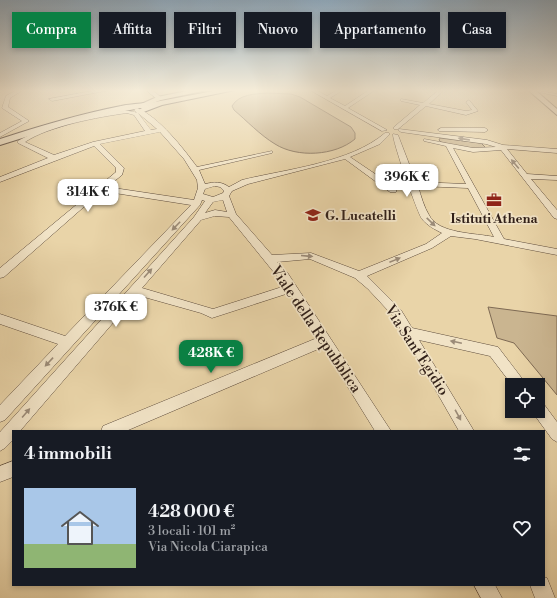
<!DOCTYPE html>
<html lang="it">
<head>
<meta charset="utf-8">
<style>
  :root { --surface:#171b24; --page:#242831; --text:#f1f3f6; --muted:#9ea1a6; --line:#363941; --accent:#0b8043 }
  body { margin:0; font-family:"Libre Bodoni",serif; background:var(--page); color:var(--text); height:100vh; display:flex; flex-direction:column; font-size:15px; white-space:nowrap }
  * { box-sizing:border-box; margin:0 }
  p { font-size:13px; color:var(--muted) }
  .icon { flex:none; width:22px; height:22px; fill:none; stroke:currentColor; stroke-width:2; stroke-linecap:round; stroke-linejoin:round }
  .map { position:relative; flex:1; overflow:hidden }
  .side { position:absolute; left:12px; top:430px; width:533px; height:156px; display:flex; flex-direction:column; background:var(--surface); border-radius:0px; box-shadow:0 2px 6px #0003 }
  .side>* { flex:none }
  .banner { position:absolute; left:12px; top:12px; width:533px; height:36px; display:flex; gap:8px }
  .fabs { position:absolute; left:505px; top:378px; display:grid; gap:8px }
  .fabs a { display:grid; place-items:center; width:40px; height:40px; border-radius:0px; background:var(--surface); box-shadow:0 2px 6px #0003; font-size:20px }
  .price { position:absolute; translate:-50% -34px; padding:0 9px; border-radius:8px; background:#fff; color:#222; font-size:13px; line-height:26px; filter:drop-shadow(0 1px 2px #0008) }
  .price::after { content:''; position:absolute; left:50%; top:24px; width:12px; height:9px; margin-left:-6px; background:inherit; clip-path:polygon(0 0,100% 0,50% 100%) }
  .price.on { background:var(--accent); color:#fff }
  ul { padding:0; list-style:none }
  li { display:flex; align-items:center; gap:12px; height:100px; padding:0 12px }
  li+li { border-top:1px solid var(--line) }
  li span { display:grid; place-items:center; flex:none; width:112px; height:80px; border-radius:0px; color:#555 }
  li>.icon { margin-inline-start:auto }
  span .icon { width:48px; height:48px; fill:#fffc; stroke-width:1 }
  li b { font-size:17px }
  h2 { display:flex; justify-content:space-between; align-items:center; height:48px; padding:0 12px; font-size:17px }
  .tag { padding:0 14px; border-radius:0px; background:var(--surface); box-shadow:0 2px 6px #0003; font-size:14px; line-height:36px }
  .tag.on { background:var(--accent); color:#fff }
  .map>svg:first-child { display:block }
  .green { fill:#cab590; stroke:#7e6a54 }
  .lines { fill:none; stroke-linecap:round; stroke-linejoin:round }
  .minor-casing { stroke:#5f4d3d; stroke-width:1 }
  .tertiary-casing { stroke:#5f4d3d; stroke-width:2 }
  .secondary-casing { stroke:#312019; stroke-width:2 }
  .minor { fill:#f1e3c6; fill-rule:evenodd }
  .tertiary { fill:#f1e3c6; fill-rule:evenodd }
  .secondary { fill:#f1e3c6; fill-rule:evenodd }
  .oneway { fill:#9b8b78 }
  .labels { text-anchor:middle; stroke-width:3.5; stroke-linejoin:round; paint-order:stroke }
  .far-poi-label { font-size:13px; font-weight:bold; fill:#312019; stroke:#f1e3c6; text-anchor:start }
  .street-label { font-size:15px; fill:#312019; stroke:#f1e3c6 }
</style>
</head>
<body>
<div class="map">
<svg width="557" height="598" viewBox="0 0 557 598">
  <rect width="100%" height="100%" fill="#e9d4a8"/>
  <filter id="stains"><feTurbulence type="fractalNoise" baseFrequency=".005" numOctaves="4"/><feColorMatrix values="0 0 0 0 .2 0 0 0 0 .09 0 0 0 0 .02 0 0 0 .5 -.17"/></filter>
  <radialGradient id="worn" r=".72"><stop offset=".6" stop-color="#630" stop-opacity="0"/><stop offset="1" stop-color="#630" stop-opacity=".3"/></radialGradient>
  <g class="green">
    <path d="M267 93 291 94 300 97 351 127 355 133V139C335 156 297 158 275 144 260 135 247 121 234 110L232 106C239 94 255 94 267 93Z"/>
    <path d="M440 138 481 143 485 147C474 153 453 145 441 142L439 140Z"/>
    <polygon points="488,307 557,316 557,395 514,343 497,338"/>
  </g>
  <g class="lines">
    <g class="minor-casing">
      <g id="minor">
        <polygon points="17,90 23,90 10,98 8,107 29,121 0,137 0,133 22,121 2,108 6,96"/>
        <polygon points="97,90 110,90 52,101 49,99"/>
        <polygon points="146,90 152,90 162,98 157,99"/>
        <polygon points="310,90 316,90 327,96 337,90 343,90 330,98 345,106 369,90 375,90 348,108 387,130 382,131"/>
        <polygon points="439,90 444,90 429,104 466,111 472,110 466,102 469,100 478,111 466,115 426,106 398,129 394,129 394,127 420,105 401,101 401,99 423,103"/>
        <polygon points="534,90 557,94 557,96 534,91"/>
        <path d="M137 108C159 117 183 148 197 167L272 151V153L199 170 205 184C214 182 221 181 229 187L242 180C287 169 350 163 385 133H389V135L380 144 350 157 396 188V192H390L345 159 248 184 232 191 229 196 236 214 272 255 311 253 359 271 426 244 442 233C434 229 428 226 422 219 417 212 392 140 393 134L398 135 416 182 466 184 446 146 424 141V139L473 148 496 147 486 144 401 132 398 130 399 129 487 140 503 145 557 149V153L507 149 527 174 557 176V180L531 179 557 210V219L554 218 501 150 473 152 453 148 504 239 557 249V255L475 239 451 236 432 248 367 276 401 310 412 328 498 347 527 385H512L490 356 419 340 474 431H459L393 316 368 289 355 278 310 259 277 262 287 272 391 431H375L323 347 126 431H101L103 426 317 338 289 293 212 318 201 313 137 295 20 431H13V440L5 448 0 451V432L194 217 205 201 202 200 200 205 5 420 0 422V405L58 344 0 324V314L65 336 191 205 102 191 4 277 0 278V268L116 172V168L94 146 0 182V177L48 158 18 143V141C37 129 117 104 137 113L134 110ZM127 113 134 115 145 131 93 142 54 155 25 142C49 126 98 117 127 113ZM138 113 157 129 151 130ZM160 132 184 159 197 180 198 188 194 200 107 187 122 175 124 168 100 144ZM215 186 220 187 224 191 223 193 213 197 203 194 205 189ZM418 186 468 188 494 237C476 233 438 234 429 215 424 207 421 196 418 186ZM223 200 227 212 215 210 205 213 213 202ZM215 216 229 217 285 286 213 309 142 288 201 220Z"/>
        <polygon points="441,128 485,128 488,130 485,132 439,131 438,130"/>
        <polygon points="538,401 543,403 557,422 557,442 552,439 533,413 532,411 538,411"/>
        <polygon points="13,461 13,477 0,482 0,466"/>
        <polygon points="544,577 547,578 555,598 535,598 530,585 544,585"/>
        <polygon points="474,585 495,585 502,598 481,598"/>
      </g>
    </g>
    <g class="tertiary-casing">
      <g id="tertiary">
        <polygon points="192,90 207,90 161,100 142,107 139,105 157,97"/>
        <polygon points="528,90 535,90 557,109 557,115"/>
      </g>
    </g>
    <g class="secondary-casing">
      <path id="secondary" d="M219 90H235L162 105 141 113 137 111 142 108H140L80 120 0 145V139C40 126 80 114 121 106 134 103 147 104 160 101Z"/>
    </g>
    <use href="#minor" class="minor"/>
    <use href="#tertiary" class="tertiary"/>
    <use href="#secondary" class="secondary"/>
  </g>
  <defs><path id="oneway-solid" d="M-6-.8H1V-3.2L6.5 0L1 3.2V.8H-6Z"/></defs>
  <g class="oneway">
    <use href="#oneway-solid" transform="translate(464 139) rotate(-171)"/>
    <use href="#oneway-solid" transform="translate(515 164) rotate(-130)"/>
    <use href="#oneway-solid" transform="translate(431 222) rotate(44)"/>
    <use href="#oneway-solid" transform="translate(176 226) rotate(134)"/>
    <use href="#oneway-solid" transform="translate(307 256) rotate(5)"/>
    <use href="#oneway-solid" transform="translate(395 260) rotate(-22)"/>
    <use href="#oneway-solid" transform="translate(148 273) rotate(-48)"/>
    <use href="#oneway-solid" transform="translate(456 342) rotate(-168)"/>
    <use href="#oneway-solid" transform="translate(49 362) rotate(133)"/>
    <use href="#oneway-solid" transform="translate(26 413) rotate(-49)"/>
    <use href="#oneway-solid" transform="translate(458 415) rotate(61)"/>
  </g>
  <linearGradient id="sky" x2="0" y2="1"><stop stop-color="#8fa8bb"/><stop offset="0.52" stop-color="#f5ecd8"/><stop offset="1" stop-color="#f5ecd8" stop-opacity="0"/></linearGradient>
  <rect width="557" height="174" fill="url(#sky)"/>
  <defs>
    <g id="office-bare" transform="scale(1.2)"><path d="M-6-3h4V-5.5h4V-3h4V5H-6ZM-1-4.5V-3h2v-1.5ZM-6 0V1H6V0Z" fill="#8f2418" stroke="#f1e3c6" stroke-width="2.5" paint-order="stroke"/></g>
    <g id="school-bare" transform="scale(1.2)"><path d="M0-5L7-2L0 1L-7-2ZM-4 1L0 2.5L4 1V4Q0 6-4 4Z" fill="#8f2418" stroke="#f1e3c6" stroke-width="2.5" paint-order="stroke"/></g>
  </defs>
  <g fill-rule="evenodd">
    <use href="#office-bare" x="494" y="200"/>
    <use href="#school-bare" x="313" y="215"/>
  </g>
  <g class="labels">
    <g class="far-poi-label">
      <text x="325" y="220">G. Lucatelli</text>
      <text x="494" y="223" text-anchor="middle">Istituti Athena</text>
    </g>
    <g class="street-label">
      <text transform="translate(316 329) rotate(56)" y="5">Viale della Repubblica</text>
      <text transform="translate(417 350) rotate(57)" y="5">Via Sant'Egidio</text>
    </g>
  </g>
  <rect width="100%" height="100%" filter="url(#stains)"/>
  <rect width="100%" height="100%" fill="url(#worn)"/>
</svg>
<div class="fabs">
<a><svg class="icon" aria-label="locate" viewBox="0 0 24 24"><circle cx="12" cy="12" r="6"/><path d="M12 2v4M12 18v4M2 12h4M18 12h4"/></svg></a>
</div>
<b class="price" style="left:407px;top:198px">396K €</b>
<b class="price" style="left:88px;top:213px">314K €</b>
<b class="price" style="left:116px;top:328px">376K €</b>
<b class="price on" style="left:211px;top:374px">428K €</b>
<div class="banner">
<a class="tag on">Compra</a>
<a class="tag">Affitta</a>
<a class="tag">Filtri</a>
<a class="tag">Nuovo</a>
<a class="tag">Appartamento</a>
<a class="tag">Casa</a>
</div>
<section class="side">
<h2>4 immobili<svg class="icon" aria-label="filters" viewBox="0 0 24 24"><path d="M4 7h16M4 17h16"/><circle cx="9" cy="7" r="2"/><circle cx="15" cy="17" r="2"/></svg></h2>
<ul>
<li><span style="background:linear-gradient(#a9c7e8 70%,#8fb573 0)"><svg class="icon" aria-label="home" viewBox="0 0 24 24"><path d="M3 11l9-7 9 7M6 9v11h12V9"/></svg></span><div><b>428 000 €</b><p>3 locali · 101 m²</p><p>Via Nicola Ciarapica</p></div><svg class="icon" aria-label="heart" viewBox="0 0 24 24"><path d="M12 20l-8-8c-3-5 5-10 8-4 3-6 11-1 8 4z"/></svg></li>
</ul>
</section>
</div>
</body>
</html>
